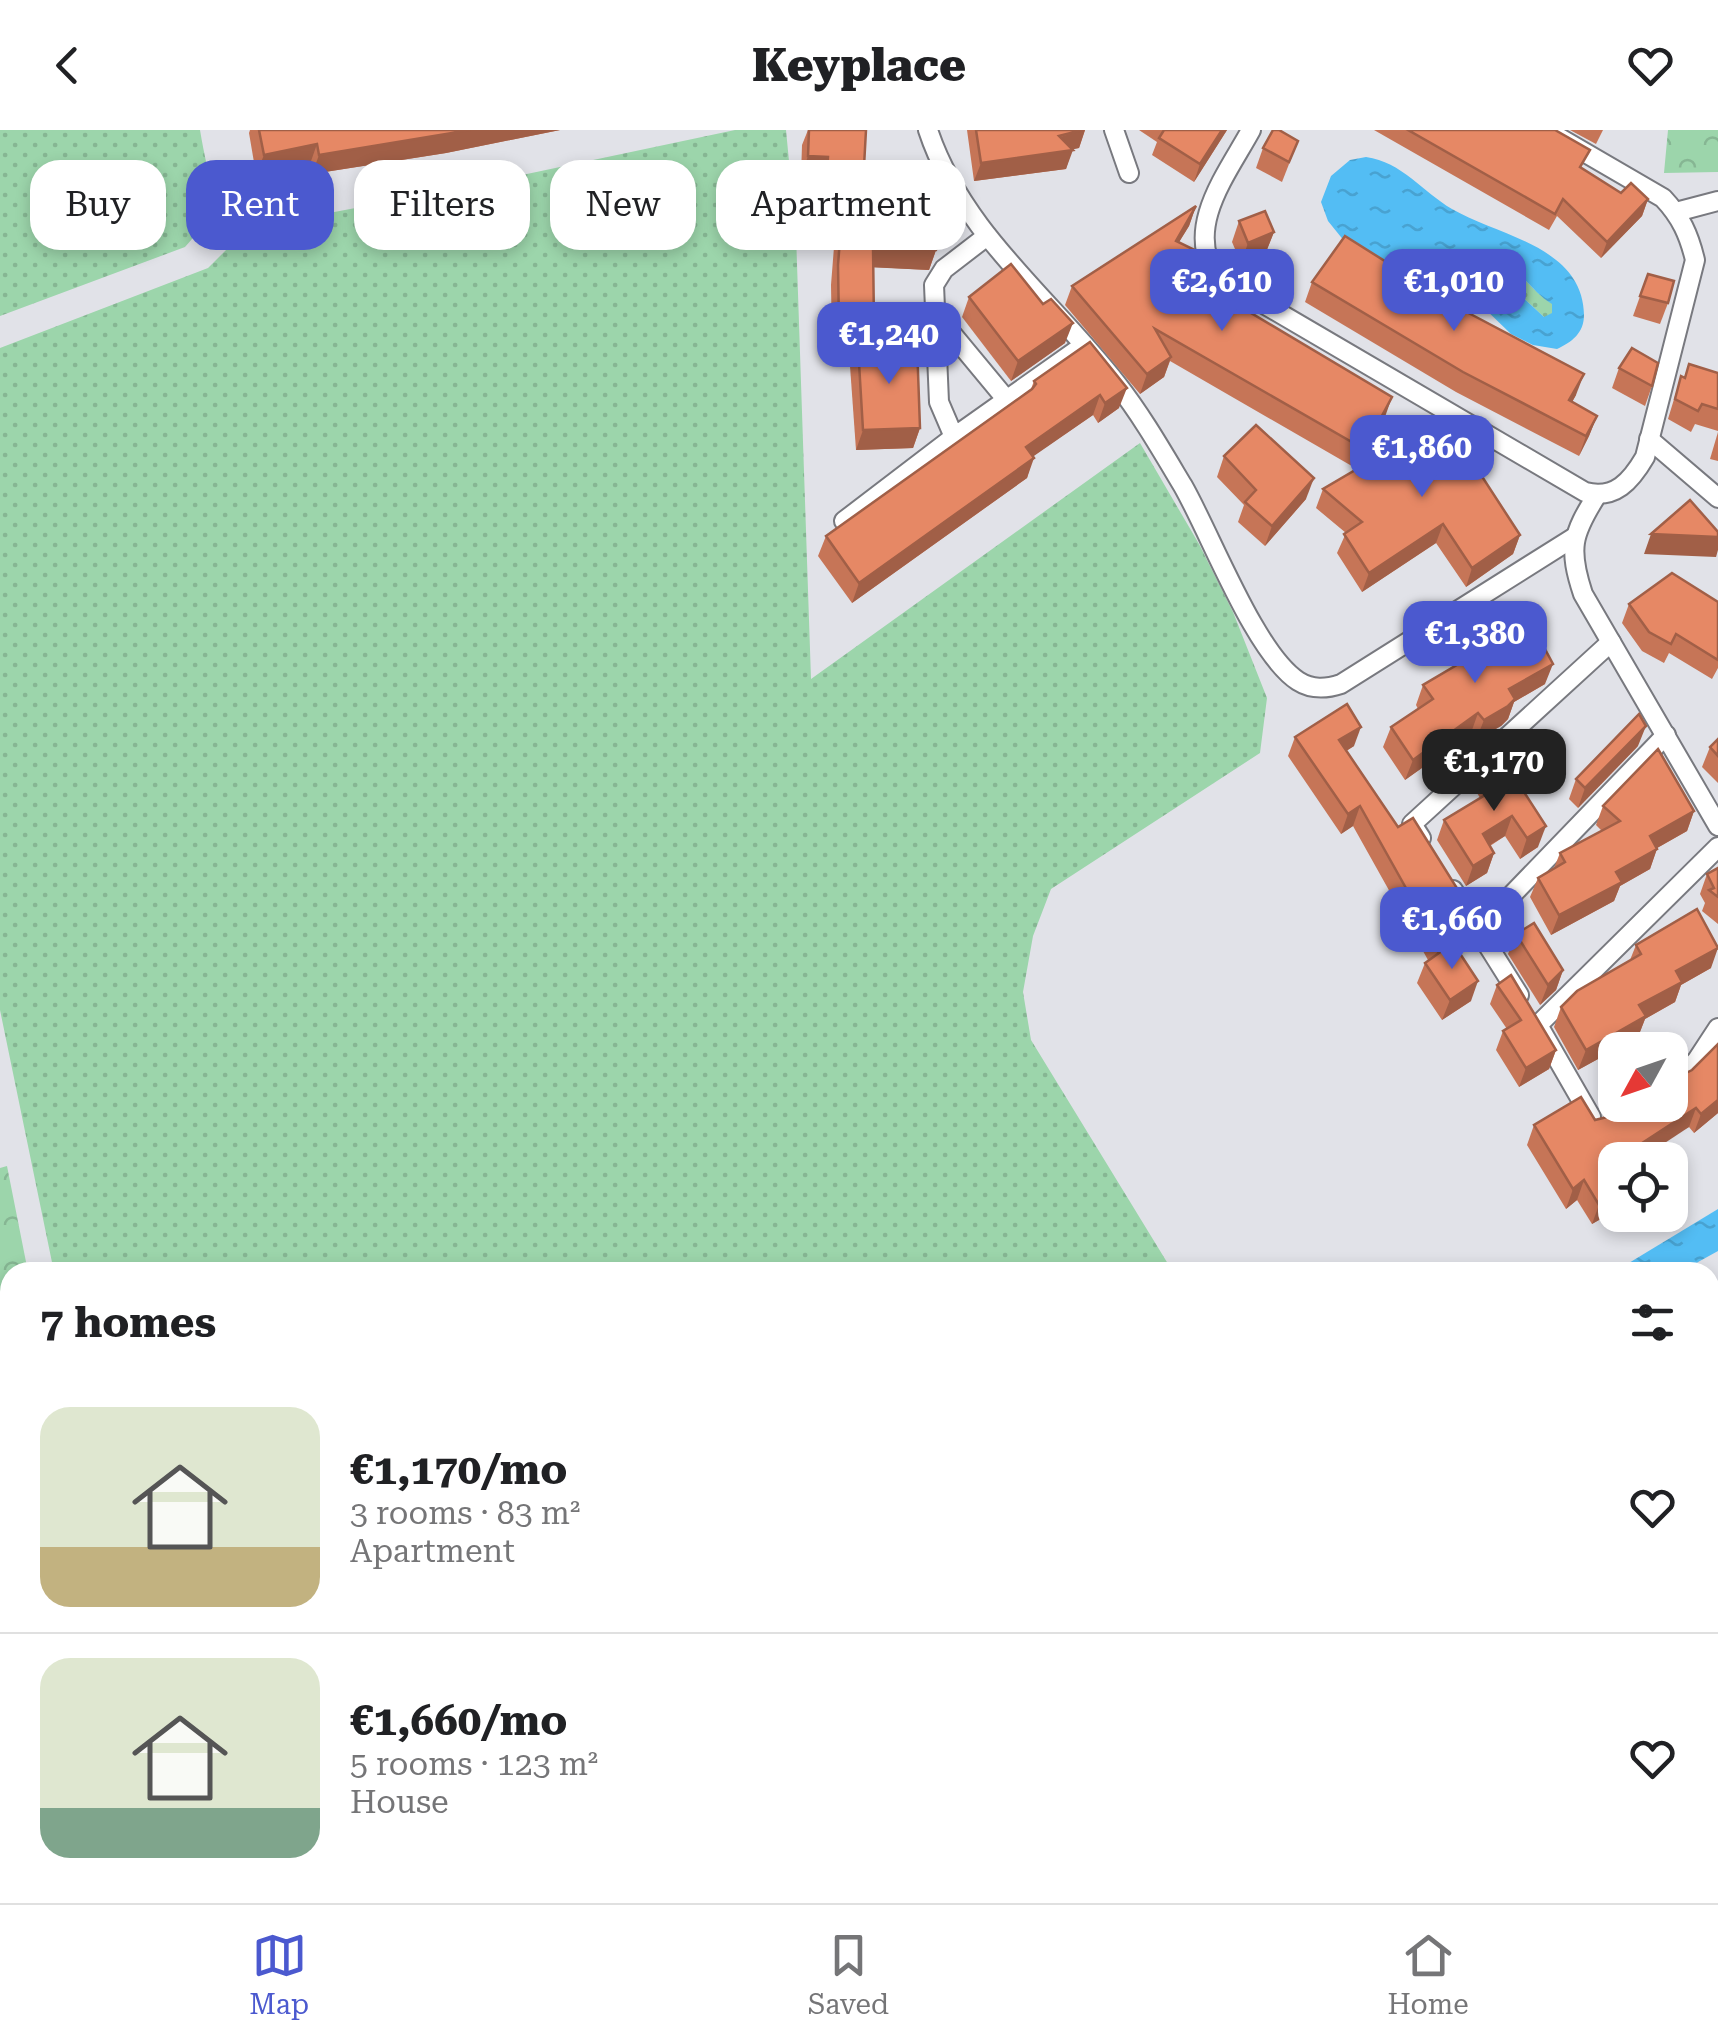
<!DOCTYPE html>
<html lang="en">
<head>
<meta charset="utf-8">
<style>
  :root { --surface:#fff; --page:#f6f6f6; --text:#202124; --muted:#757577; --line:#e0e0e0; --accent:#4b59cf }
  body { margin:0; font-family:"Roboto Serif",serif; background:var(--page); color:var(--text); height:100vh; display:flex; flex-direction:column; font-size:38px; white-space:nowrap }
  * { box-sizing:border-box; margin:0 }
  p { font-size:32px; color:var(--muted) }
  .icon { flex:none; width:55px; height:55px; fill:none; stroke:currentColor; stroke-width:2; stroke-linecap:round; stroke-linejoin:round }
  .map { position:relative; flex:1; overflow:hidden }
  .drawer { position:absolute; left:0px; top:1132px; width:1720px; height:642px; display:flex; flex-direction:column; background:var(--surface); border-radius:30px 30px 0 0; box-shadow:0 5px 15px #0003 }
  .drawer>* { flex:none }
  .hud { position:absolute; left:30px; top:30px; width:1000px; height:90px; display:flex; gap:20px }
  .needle { width:65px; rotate:230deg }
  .buttons { position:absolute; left:1598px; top:902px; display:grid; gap:20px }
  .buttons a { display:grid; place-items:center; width:90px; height:90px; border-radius:20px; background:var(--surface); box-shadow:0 5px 15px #0003; font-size:50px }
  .price { position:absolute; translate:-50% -85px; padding:0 22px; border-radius:20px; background:var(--accent); color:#fff; font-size:32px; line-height:65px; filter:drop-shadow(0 2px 5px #0008) }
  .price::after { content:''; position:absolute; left:50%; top:60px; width:30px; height:22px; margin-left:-15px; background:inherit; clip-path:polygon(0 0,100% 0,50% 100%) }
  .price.on { background:#222; color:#fff }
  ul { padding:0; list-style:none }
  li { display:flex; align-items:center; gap:30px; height:250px; padding:0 40px }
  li+li { border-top:2px solid var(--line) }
  li span { display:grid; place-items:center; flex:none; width:280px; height:200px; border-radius:30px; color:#555 }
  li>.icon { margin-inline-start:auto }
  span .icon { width:120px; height:120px; fill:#fffc; stroke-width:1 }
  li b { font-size:42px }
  h2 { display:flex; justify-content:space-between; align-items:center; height:120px; padding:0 40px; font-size:42px }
  .pill { padding:0 35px; border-radius:30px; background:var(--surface); box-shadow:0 5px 15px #0003; font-size:35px; line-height:90px }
  .pill.on { background:var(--accent); color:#fff }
  header { display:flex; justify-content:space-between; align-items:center; height:130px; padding:0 40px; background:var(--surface); font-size:45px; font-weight:800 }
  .dock { display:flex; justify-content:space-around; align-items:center; height:140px; border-top:2px solid var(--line); background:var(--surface); font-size:28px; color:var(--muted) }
  .dock a { display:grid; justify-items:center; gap:5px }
  .dock .on { color:var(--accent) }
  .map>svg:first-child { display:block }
  .grass { fill:url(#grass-dots) }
  .forest { fill:url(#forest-crowns) }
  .water { fill:url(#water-ripples); fill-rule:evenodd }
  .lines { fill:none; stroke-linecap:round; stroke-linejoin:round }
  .lane-casing { stroke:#78797f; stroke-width:22 }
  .lane { stroke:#fff; stroke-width:18 }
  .wall { fill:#c67557 }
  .shaded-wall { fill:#a15f47 }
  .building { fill:#e68865; stroke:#a15f47; stroke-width:2.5 }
</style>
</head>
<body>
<header><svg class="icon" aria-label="back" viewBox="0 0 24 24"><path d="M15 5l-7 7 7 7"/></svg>Keyplace<svg class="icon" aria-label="heart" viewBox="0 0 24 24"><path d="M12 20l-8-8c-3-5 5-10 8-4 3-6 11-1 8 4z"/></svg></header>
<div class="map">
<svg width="1718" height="1773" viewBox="0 0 1718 1773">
  <defs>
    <pattern id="grass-dots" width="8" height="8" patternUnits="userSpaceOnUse" patternTransform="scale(2.5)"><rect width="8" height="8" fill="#9cd5ab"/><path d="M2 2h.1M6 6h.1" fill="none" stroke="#86b693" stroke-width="1.8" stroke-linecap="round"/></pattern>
    <pattern id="forest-crowns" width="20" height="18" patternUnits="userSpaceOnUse" patternTransform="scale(2.5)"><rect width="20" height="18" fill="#9cd5ab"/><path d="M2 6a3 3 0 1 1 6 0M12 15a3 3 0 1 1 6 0" fill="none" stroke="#86b693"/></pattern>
    <pattern id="water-ripples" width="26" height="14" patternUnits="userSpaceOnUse" patternTransform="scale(2.5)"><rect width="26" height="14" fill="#53bdf4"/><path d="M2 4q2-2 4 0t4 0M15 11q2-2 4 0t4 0" fill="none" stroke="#48a2d1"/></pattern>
  </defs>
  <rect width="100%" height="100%" fill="#e1e2e8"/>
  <g class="grass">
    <path d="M0 0H200C208 51 224 76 185 117L0 186Z"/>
    <polygon points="735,0 786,0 796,104 811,549 1140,313 1199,414 1233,482 1267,568 1260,623 1051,759 1033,806 1023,862 1031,910 1173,1142 54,1142 0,880 0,218 208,138 227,119 239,100 466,57"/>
    <path d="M1495 132C1521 137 1530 161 1552 173L1553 183 1545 188 1492 139Z"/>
    <polygon points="10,1289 10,1642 0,1646 0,1292"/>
    <polygon points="684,1765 797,1765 799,1773 662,1773"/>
    <polygon points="832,1765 1194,1765 1196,1773 831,1773"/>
  </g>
  <g class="forest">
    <polygon points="1668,0 1718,0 1718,42 1664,43"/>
    <polygon points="7,1036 28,1142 10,1142 10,1289 0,1292 0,1038"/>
  </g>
  <g class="water">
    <path d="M1366 27C1402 32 1423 62 1452 79 1498 106 1583 116 1584 185 1584 203 1572 212 1557 219L1533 215 1511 204 1452 147 1388 136 1349 117 1328 91 1321 72 1331 46 1350 30ZM1495 132C1521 137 1530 161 1552 174V183L1544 187 1492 139Z"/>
    <polygon points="1718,1079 1718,1121 1680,1142 1614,1142"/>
  </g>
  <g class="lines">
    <g class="lane-casing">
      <g id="lane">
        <path d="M928 0C962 103 1052 170 1117 254 1142 286 1162 321 1183 356 1211 405 1255 523 1298 551 1312 560 1326 559 1341 554L1573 408"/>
        <polyline points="1114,0 1129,43"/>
        <path d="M1251 0C1227 44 1184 97 1216 146L1585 362C1615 370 1631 351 1645 327L1695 130C1689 105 1681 87 1663 68L1546 0"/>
        <polyline points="1676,82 1718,71"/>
        <polyline points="987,106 944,139 934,155 939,272 954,307 1084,215"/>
        <polyline points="933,181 1006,269"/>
        <polyline points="1649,309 1718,368"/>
        <path d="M1597 365C1572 404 1568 419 1583 464L1718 696"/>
        <polyline points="844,391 954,307"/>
        <polyline points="1421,708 1412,694 1611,512"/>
        <polyline points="1453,760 1519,865"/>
        <polyline points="1478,800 1666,605"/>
        <polyline points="1677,950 1697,930 1718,898"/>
        <polyline points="1591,987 1538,895 1718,717"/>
      </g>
    </g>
    <use href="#lane" class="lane"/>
  </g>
  <g class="wall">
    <polygon points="250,0 560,0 446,23 312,44 310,34 256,44 249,3"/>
    <polygon points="808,0 866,0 863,55 936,120 929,140 873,137 874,193 867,213 832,214 831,155 837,79 819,78 821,47 801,46 802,15"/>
    <polygon points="967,0 1085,0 1079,18 1072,19 1066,39 974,51"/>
    <polygon points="1139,0 1227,0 1194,52 1152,25 1157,12"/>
    <polygon points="1374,0 1555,0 1582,39 1621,63 1648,69 1642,86 1601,128 1557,86 1549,100"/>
    <polygon points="1570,0 1603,0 1596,14"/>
    <polygon points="1298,11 1282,52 1256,38 1263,18"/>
    <polygon points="1196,76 1189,96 1179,112 1207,126 1197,151 1385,287 1357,339 1170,231 1164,247 1140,264 1065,175 1072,156"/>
    <polygon points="1239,91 1274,102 1266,122 1241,133 1232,112"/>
    <polygon points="1648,144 1668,173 1660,194 1633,186"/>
    <polygon points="1312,152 1576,265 1572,272 1597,286 1589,306 1579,326 1456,262 1305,172"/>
    <polygon points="969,167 1065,213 1011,251 962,187"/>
    <polygon points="1090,212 1119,278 1098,293 1093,285 1033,326 1027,348 852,473 818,426 826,406 1031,259 1034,251"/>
    <polygon points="858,216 920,298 913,318 856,320 850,236"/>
    <polygon points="1689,234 1718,243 1718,301 1695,294 1691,302 1668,289 1681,246 1684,248"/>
    <polygon points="1619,238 1652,256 1645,276 1612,258"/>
    <polygon points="1718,302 1718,331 1710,329"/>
    <polygon points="1224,326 1306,369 1265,416 1238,392 1244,375 1217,347"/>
    <polygon points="1323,359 1520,405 1513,424 1466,457 1436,413 1362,462 1337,423 1346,403 1316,378"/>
    <polygon points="1718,472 1718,538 1712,549 1669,523 1664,533 1642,521 1622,493 1629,474"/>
    <polygon points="1503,489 1545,554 1514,572 1508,589 1501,596 1476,610 1471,603 1405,650 1383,617 1391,597 1418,579 1416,575 1423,555 1497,511 1496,509"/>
    <polygon points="1295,607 1354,616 1346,621 1398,697 1465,771 1458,791 1453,794 1456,817 1471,871 1442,890 1417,853 1425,833 1428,830 1353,696 1341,704 1288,626"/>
    <polygon points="1718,609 1718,653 1702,637 1710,617"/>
    <polygon points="1638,616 1578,678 1569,669 1576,649"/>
    <polygon points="1483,641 1538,717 1520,729 1505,706 1490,716 1494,723 1487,743 1466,756 1437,710 1444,690 1480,668 1476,661"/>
    <polygon points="1603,676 1694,681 1687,701 1657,718 1650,739 1620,756 1614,771 1551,805 1530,767 1538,748 1554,738 1560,723 1602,701 1596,695"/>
    <polygon points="1718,738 1718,794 1702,781 1705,773 1700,764 1707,744"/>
    <polygon points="1516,804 1563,840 1556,860 1540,875 1508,824"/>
    <polygon points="1636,815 1711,838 1681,855 1675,872 1645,889 1638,907 1578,940 1554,897 1561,877 1630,830"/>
    <polygon points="1497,855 1556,920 1549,939 1519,957 1496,920 1503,901 1507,899 1490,874"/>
    <polygon points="1718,914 1718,983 1694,1003 1689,997 1615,1030 1615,1045 1610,1049 1611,1083 1592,1094 1577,1070 1566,1079 1527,1015 1534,995 1595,990 1607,987 1692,940"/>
    <polygon points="477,1765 539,1765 536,1773 479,1773"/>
  </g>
  <g class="shaded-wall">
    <polygon points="470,0 560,0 446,23 312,44 319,25"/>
    <polygon points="1082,0 1085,0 1079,18 1065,21 1073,20 1066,39 974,51 981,33"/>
    <polygon points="1222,0 1227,0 1194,52 1200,34"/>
    <polygon points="317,14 310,34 256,44 264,25"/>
    <polygon points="808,26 828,27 821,47 801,46"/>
    <polygon points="826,59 844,59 837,79 819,78"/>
    <polygon points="1648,69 1642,86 1601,128 1607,112"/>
    <polygon points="1196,76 1189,96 1168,130 1176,111"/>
    <polygon points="1274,102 1266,122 1241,133 1248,113"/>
    <polygon points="873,117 936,120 929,140 866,137"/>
    <polygon points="1207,126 1200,146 1186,169 1194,149"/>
    <polygon points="874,193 867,213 832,214 839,194"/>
    <polygon points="1073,193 1065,213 1011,251 1018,231"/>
    <polygon points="1171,227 1164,247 1140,264 1147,244"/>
    <polygon points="1584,244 1576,265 1562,290 1569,270"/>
    <polygon points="1127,258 1119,278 1098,293 1105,273"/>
    <polygon points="1100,265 1093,285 1018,337 1026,317"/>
    <polygon points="1392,267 1385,287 1357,339 1364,319"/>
    <polygon points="1597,286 1589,306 1579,326 1586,306"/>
    <polygon points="920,298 913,318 856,320 863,300"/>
    <polygon points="1034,328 1027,348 852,473 859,453"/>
    <polygon points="1314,348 1306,369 1265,416 1272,396"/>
    <polygon points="1443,394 1436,413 1362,462 1369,443"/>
    <polygon points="1651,404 1718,407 1718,420 1716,427 1644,424"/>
    <polygon points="1520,405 1513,424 1466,457 1472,438"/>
    <polygon points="1553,534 1545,554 1514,572 1508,589 1501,596 1476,610 1484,590 1509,559"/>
    <polygon points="1478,583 1471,603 1405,650 1413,630"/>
    <polygon points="1646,596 1638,616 1578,678 1585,658"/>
    <polygon points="1361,597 1354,616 1332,630 1339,610"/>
    <polygon points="1360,676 1353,696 1341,704 1348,684"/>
    <polygon points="1694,681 1687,701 1643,726 1650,706"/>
    <polygon points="1512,686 1505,706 1475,724 1483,704"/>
    <polygon points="1546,696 1538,717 1520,729 1527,708"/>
    <polygon points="1657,719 1650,739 1620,756 1614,771 1551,805 1559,785 1616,742"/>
    <polygon points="1494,723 1487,743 1466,756 1473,736"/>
    <polygon points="1465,771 1458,791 1440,802 1447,782"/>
    <polygon points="1460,805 1453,825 1432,837 1439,817"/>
    <polygon points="1718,818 1711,838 1681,855 1675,872 1645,889 1638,907 1578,940 1586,920 1639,875 1676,841"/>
    <polygon points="1563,840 1556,860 1540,875 1548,855"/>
    <polygon points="1478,851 1471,871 1442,890 1450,870"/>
    <polygon points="1556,920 1549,939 1519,957 1526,938"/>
    <polygon points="1718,970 1718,983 1694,1003 1701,984"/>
    <polygon points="1696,978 1689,997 1639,1030 1616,1030"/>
    <polygon points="1615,1030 1615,1045 1597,1057 1604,1038"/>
    <polygon points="1584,1050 1577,1070 1566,1079 1573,1059"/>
    <polygon points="1615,1065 1615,1073 1611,1083 1592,1094 1599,1075"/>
    <polygon points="488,1765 501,1765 498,1773 485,1773"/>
    <polygon points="531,1765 539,1765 536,1773 510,1773"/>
  </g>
  <g class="building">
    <polygon points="259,0 470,0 319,25 317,14 264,25"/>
    <polygon points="809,0 866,0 863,55 943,59 941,101 936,120 873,117 874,193 839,194 838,135 844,59 826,59 828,27 808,26"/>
    <polygon points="976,0 1082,0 1059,6 1073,20 981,33"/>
    <polygon points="1164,0 1222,0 1200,34 1159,8"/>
    <polygon points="1273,0 1279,0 1298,11 1289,32 1263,18"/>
    <polygon points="1408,0 1555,0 1590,20 1580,37 1621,63 1631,53 1648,69 1607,112 1563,69 1555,84"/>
    <polygon points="1196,76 1176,111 1207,126 1194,149 1392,267 1364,319 1155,199 1171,227 1147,244 1072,156"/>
    <polygon points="1265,81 1274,102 1248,113 1239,91"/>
    <polygon points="1345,106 1461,179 1584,244 1569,270 1597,286 1586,306 1463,242 1312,152"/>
    <polygon points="1011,134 1043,174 1051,169 1073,193 1018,231 969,167"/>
    <polygon points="1648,144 1674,151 1668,173 1640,166"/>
    <polygon points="1090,212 1127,258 1105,273 1100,265 1026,317 1034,328 859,453 826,406 1032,259 1036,254 1034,251"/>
    <polygon points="917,214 920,298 863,300 858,216"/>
    <polygon points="1632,218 1658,233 1652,256 1619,238"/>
    <polygon points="1689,234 1718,243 1718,279 1702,274 1698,281 1675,269 1681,246 1685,248"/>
    <polygon points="1444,288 1520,405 1472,438 1443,394 1369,443 1344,404 1362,392 1323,359"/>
    <polygon points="1256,295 1314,348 1272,396 1245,372 1256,360 1224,326"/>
    <polygon points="1690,370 1718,402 1718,407 1651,404"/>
    <polygon points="1672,443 1718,472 1718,530 1676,504 1671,514 1649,502 1629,474"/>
    <polygon points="1523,478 1553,534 1509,559 1515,569 1508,576 1484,590 1478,583 1413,630 1391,597 1433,569 1423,555 1511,503 1503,489"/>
    <polygon points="1347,574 1361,597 1339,610 1398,697 1413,688 1465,771 1447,782 1460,805 1439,817 1360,676 1348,684 1295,607"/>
    <polygon points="1639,584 1646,596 1585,658 1576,649"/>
    <polygon points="1718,609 1718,626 1710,617"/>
    <polygon points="1658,619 1694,681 1650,706 1657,719 1616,742 1622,752 1559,785 1538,748 1565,732 1560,723 1620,691 1603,676"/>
    <polygon points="1502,628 1546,696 1527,708 1512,686 1483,704 1494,723 1473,736 1444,690 1495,659 1483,641"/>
    <polygon points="1718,738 1718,767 1709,760 1714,758 1707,744"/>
    <polygon points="1697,779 1718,818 1676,841 1682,852 1639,875 1646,886 1586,920 1561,877 1577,861 1641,824 1636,815"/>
    <polygon points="1534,793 1563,840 1548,855 1516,804"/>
    <polygon points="1453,813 1478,851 1450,870 1425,833"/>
    <polygon points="1511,845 1556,920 1526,938 1503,901 1521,890 1497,855"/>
    <polygon points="1718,914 1718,970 1701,984 1696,978 1604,1038 1615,1057 1615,1065 1599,1075 1584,1050 1573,1059 1534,995 1581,967 1595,990 1607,987 1628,975 1670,975 1670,933 1680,946 1692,940"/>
    <polygon points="52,1765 55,1765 58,1773 33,1773"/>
    <polygon points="506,1765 531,1765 510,1773"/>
  </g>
</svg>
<div class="buttons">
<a><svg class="needle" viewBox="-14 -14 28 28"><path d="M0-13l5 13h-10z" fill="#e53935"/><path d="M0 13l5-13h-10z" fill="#757577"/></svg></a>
<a><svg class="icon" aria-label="locate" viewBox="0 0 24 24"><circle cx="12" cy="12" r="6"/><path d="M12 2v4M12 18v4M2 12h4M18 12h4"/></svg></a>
</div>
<b class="price" style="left:1222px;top:204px">€2,610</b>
<b class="price" style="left:1454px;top:204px">€1,010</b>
<b class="price" style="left:889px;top:257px">€1,240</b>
<b class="price" style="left:1422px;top:370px">€1,860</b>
<b class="price" style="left:1475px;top:556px">€1,380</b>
<b class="price on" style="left:1494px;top:684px">€1,170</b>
<b class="price" style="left:1452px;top:842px">€1,660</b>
<div class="hud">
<a class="pill">Buy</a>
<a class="pill on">Rent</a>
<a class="pill">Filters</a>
<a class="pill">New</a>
<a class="pill">Apartment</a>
</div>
<section class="drawer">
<h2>7 homes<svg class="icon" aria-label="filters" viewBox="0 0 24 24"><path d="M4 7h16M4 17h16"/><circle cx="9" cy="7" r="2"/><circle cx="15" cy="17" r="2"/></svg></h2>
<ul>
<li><span style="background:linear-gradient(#dfe7d0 70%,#c2b280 0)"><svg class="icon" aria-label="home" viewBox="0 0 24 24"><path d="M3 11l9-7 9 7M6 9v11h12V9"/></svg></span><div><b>€1,170/mo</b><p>3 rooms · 83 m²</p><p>Apartment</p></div><svg class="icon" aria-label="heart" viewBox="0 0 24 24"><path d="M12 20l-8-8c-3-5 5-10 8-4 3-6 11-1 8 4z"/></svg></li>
<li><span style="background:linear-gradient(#dfe7d0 75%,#7fa58c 0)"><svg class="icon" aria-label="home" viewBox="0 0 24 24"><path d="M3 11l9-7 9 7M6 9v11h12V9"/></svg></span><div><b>€1,660/mo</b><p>5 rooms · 123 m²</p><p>House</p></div><svg class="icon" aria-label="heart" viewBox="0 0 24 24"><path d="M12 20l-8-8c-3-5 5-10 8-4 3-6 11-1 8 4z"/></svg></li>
</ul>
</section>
</div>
<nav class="dock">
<a class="on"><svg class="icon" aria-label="map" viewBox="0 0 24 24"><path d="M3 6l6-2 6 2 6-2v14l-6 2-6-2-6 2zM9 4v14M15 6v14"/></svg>Map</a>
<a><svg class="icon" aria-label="saved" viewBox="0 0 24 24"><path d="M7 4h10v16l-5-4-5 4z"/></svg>Saved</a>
<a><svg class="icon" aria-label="home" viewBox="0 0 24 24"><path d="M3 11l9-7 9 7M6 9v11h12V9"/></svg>Home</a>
</nav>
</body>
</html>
